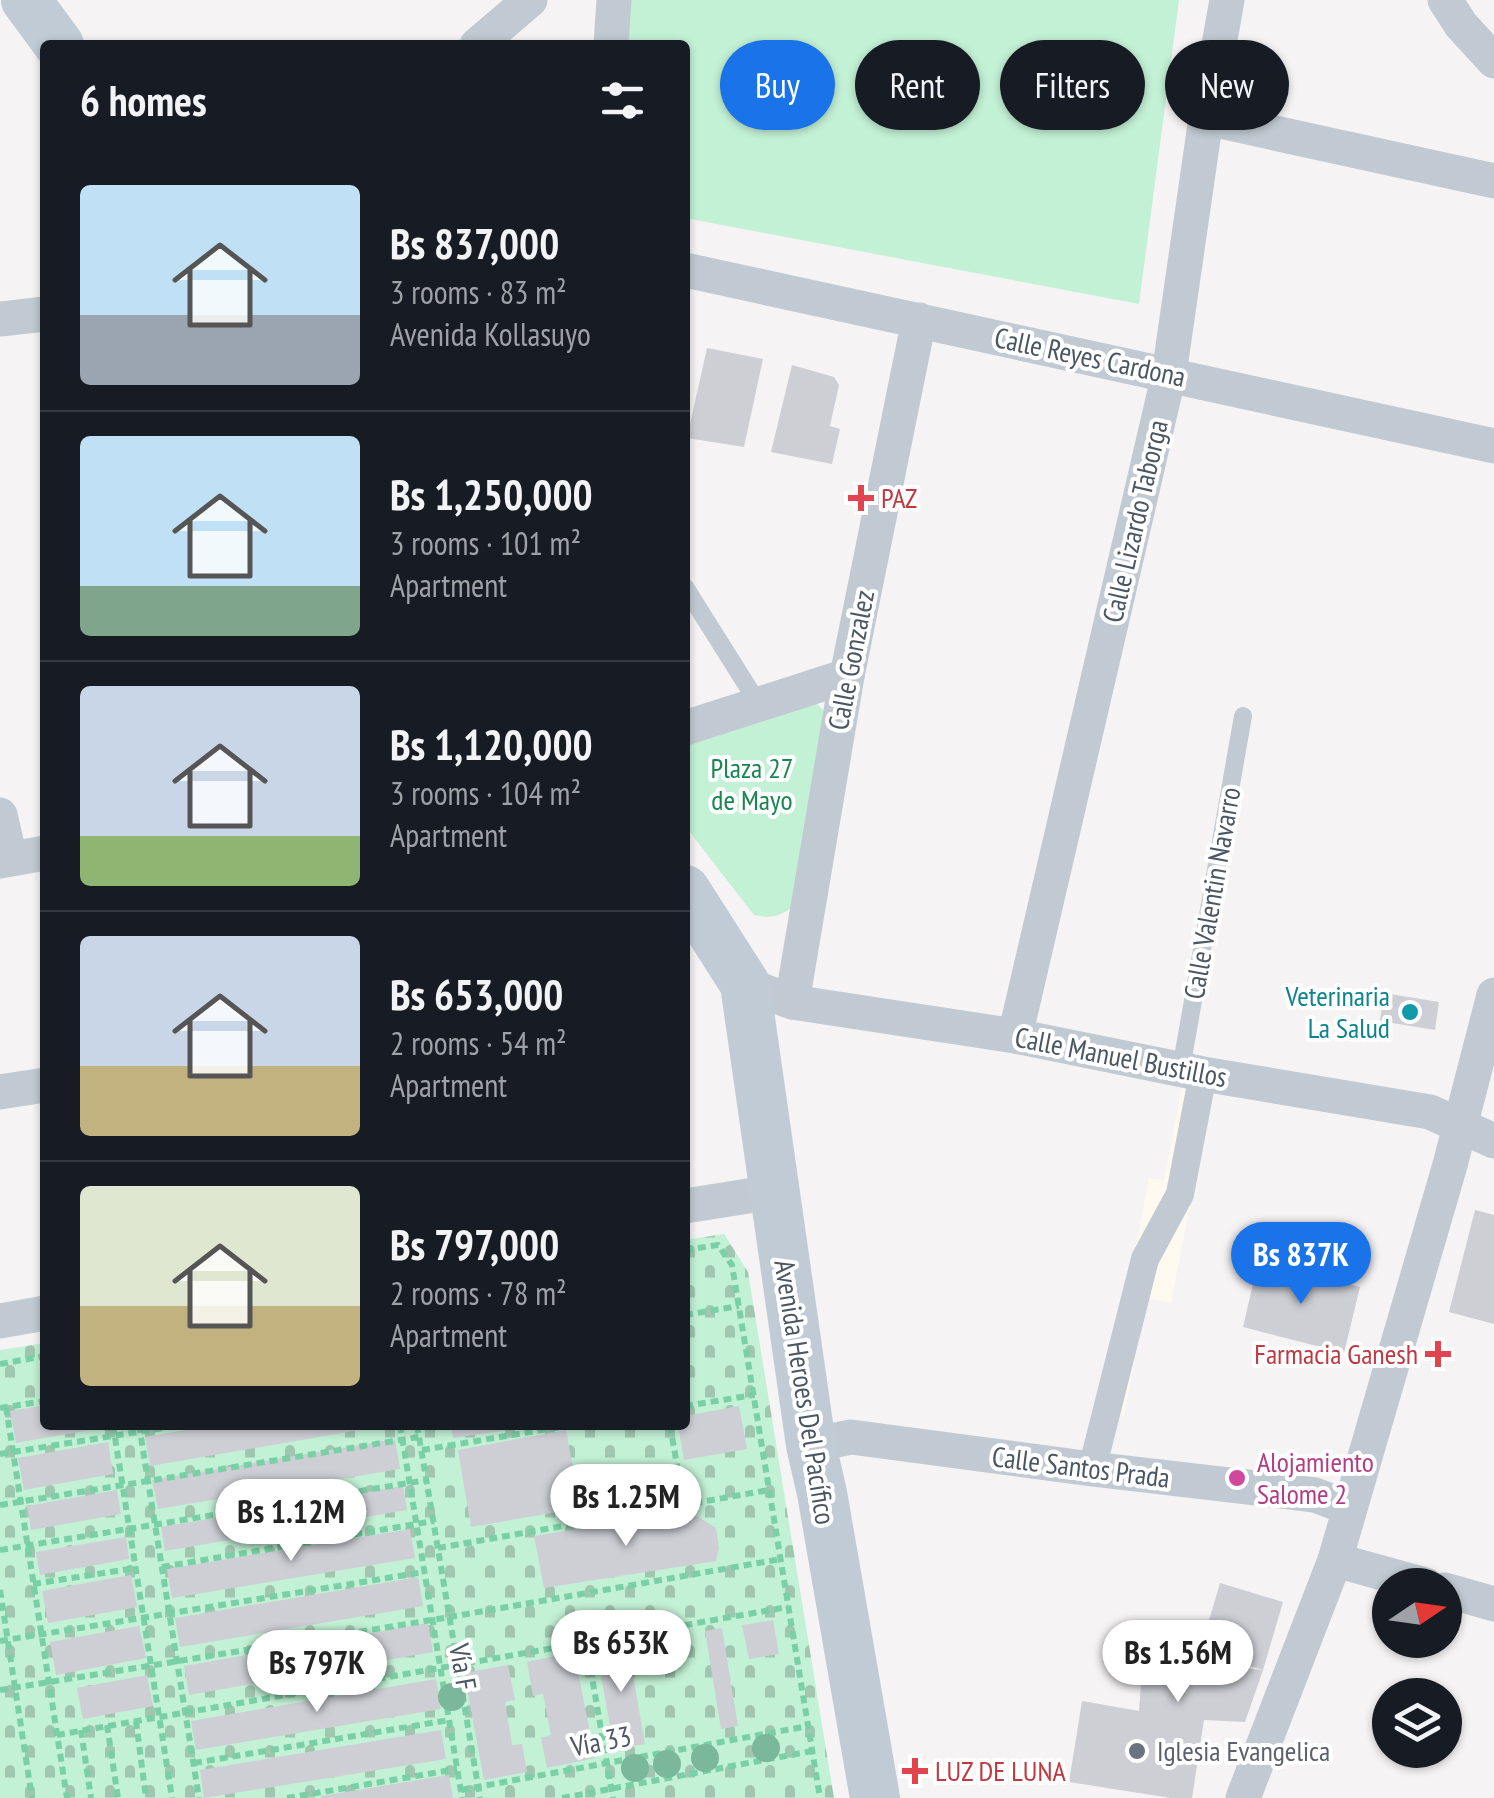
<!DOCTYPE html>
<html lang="en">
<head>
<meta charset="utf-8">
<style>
  :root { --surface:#171b24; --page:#242831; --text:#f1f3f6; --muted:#9ea1a6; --line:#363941; --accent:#1a73e8 }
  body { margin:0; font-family:"PT Sans Narrow",sans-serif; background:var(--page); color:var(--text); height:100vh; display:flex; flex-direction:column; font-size:38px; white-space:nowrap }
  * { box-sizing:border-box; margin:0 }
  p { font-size:32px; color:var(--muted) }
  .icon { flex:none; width:55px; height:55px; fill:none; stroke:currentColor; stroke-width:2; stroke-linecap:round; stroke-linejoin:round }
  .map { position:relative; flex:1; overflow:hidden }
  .panel { position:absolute; left:40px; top:40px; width:650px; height:1390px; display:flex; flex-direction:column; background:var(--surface); border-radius:10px; box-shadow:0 2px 8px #0004 }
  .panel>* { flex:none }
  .hud { position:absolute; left:720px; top:40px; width:622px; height:90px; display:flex; gap:20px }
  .needle { width:65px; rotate:77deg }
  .controls { position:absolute; left:1372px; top:1568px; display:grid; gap:20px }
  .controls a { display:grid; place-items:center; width:90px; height:90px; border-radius:50%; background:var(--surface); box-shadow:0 2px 8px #0004; font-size:50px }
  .price { position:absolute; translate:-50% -85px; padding:0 22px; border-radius:35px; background:#fff; color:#222; font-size:32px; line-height:65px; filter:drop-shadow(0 2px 5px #0008) }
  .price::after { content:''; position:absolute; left:50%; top:60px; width:30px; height:22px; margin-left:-15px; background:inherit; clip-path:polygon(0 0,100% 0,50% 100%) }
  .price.active { background:var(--accent); color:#fff }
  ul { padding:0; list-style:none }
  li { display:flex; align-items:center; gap:30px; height:250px; padding:0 40px }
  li+li { border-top:2px solid var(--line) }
  li span { display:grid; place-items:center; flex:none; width:280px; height:200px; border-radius:10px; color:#555 }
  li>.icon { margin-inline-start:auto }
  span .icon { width:120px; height:120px; fill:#fffc; stroke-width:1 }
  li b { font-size:42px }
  h2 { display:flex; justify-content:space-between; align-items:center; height:120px; padding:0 40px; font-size:42px }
  .chip { padding:0 35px; border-radius:45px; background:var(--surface); box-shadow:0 2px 8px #0004; font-size:35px; line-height:90px }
  .chip.active { background:var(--accent); color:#fff }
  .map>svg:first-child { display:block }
  .commercial { fill:#fdf9ef }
  .cemetery { fill:url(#cemetery-stones) }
  .park { fill:#c3f1d5 }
  .building { fill:#cdcfd5 }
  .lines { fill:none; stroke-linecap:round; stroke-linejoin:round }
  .path { stroke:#7ad0a6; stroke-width:6; stroke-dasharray:8 5; stroke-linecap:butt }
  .service { stroke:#c1cad2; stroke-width:18 }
  .pedestrian { stroke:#c1cad2; stroke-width:28 }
  .minor { stroke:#c1cad2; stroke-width:35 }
  .secondary { stroke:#c1cbd6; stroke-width:50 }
  .tree { fill:#7bb799 }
  .health-dot { fill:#e0444e; stroke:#fff; stroke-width:4 }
  .culture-dot { fill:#0f9aa8; stroke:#fff; stroke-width:4 }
  .hotel-dot { fill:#d1479c; stroke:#fff; stroke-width:4 }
  .worship-dot { fill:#6b7280; stroke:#fff; stroke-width:4 }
  .labels { text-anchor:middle; stroke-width:8; stroke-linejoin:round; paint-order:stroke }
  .street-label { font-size:28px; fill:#4a5661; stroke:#fff }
  .health-label { font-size:28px; fill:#be3a42; stroke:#fff; text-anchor:start }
  .park-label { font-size:28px; fill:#17864f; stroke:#fff }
  .culture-label { font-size:28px; fill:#0d838f; stroke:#fff; text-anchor:end }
  .hotel-label { font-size:28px; fill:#b23c85; stroke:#fff; text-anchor:start }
  .worship-label { font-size:28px; fill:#5b616d; stroke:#fff; text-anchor:start }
</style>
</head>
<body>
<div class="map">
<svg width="1494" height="1798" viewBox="0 0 1494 1798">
  <defs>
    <pattern id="cemetery-stones" width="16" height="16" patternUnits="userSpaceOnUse" patternTransform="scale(2.5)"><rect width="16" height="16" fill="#c3f1d5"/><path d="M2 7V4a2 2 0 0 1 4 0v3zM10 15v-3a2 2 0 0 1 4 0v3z" fill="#a0c6b0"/></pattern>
  </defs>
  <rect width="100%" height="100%" fill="#f5f3f3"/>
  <polygon class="commercial" points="1182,1086 1212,1093 1171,1303 1147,1298 1124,1416 1104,1411 1149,1178 1164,1180"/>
  <polygon class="cemetery" points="724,1234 748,1272 834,1798 0,1798 0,1350 45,1343 45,1425 685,1425 685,1240"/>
  <g class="park">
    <polygon points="629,0 1179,0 1139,304 685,218 685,45 624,45"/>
    <path d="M814 701 823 710 829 720 794 906C780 916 772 919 754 915L685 826V731Z"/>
  </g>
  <g class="building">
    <polygon points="707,348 763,359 744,447 687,438"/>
    <polygon points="792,365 834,377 839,385 830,426 840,429 832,464 771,452"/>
    <polygon points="1384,993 1439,1002 1435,1030 1380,1021"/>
    <polygon points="1475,1210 1494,1215 1494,1324 1449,1312"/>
    <polygon points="1258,1262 1360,1287 1344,1353 1243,1327"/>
    <polygon points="45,1405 45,1425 108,1425 108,1427 16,1443 10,1411"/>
    <polygon points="739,1406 747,1449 684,1460 678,1425 685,1425 685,1416"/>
    <polygon points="213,1425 377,1425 377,1427 150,1466 145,1437"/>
    <polygon points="451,1425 529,1425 529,1427 453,1438"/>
    <polygon points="566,1430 580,1508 471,1527 458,1450"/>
    <polygon points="395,1439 400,1469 158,1509 152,1480"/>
    <polygon points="108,1442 113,1474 24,1490 18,1458"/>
    <polygon points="403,1486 407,1510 165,1551 161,1527"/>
    <polygon points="117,1490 121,1514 31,1530 27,1506"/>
    <polygon points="689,1511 716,1528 719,1548 716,1561 544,1588 534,1536"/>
    <polygon points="410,1529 415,1558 172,1598 167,1569"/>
    <polygon points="126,1537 129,1559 40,1575 36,1552"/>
    <polygon points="131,1575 137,1607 48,1623 42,1591"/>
    <polygon points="418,1577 423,1606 180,1647 175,1618"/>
    <polygon points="1220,1583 1283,1602 1263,1670 1245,1722 1204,1720 1192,1798 1171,1798 1069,1782 1082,1701 1139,1711 1143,1658 1263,1670 1200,1651"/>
    <polygon points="773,1620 779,1654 749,1659 742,1625"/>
    <polygon points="428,1623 433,1652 189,1695 184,1666"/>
    <polygon points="139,1626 146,1658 56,1675 50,1642"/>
    <polygon points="722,1628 738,1726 721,1729 705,1631"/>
    <polygon points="627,1641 645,1744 614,1749 596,1647"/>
    <polygon points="574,1652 595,1758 547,1768 541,1738 551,1735 543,1694 533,1696 527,1662"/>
    <polygon points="508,1665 515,1700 505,1702 512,1745 522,1744 527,1772 484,1780 464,1673"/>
    <polygon points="147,1675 153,1706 83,1719 77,1688"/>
    <polygon points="436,1679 441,1709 196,1750 191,1721"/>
    <polygon points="441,1730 446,1759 204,1798 200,1770"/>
    <polygon points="449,1775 453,1798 321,1798 321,1796"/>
  </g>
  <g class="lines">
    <g class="path">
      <polyline points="685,1250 718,1245 732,1265 820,1798"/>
      <polyline points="685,1315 739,1306"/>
      <polyline points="0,1364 45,1356"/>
      <polyline points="685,1406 754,1395"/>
      <polyline points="6,1407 67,1798"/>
      <polyline points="0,1408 45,1401"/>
      <polyline points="113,1425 172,1798"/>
      <polyline points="139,1425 199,1798"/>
      <polyline points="400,1425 462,1798"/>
      <polyline points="417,1425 480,1798"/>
      <polyline points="670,1425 684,1505"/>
      <polyline points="422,1450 573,1425"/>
      <polyline points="0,1454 182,1425"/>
      <polyline points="0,1505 419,1437"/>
      <polyline points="438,1548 769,1490"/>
      <polyline points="0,1550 427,1480"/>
      <polyline points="162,1567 434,1521"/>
      <polyline points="33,1584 136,1568"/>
      <polyline points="0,1590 32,1798"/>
      <polyline points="0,1641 424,1572"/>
      <polyline points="586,1643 613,1798"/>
      <polyline points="0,1690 450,1617 781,1559"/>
      <polyline points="136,1721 146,1798"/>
      <polyline points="107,1725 118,1798"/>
      <polyline points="81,1730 91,1798"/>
      <polyline points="57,1735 788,1607"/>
      <polyline points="194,1763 449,1720"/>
      <polyline points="461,1790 808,1726"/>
      <polyline points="287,1798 457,1769"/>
      <polyline points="562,1798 812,1751"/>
    </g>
    <g class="service">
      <polyline points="685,587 758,703"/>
      <polyline points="1181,1069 1243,716"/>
    </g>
    <polyline class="pedestrian" points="1092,1469 1145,1259 1180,1194 1203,1074"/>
    <g class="minor">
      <polyline points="1445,0 1461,25 1494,61"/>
      <polyline points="477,45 530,0"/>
      <polyline points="611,45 614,0"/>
      <polyline points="1206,118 1494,181"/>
      <polyline points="685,270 1494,446"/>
      <polyline points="0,319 45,314"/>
      <polyline points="685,728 847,676"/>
      <polyline points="0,815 10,859"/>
      <polyline points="0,861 45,853"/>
      <polyline points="745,984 792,1002 1015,1036 1203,1074 1430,1112 1494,1141"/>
      <polyline points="792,1002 847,676 919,320"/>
      <polyline points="1015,1036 1169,374 1206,118 1227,0"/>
      <polyline points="0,1092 45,1085"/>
      <polyline points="685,1206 773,1192"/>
      <polyline points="0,1321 45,1313"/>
      <polyline points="811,1445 851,1437 1092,1469 1315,1495 1349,1508"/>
      <polyline points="1335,1560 1426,1585"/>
      <polyline points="1445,1590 1494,1604"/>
      <polyline points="1243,1798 1335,1560 1450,1165 1494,995"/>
    </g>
    <g class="secondary">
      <polyline points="26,0 59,45"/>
      <polyline points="685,890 745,984 811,1445 822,1493 875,1798"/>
    </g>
  </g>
  <g class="tree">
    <circle cx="452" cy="1697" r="14"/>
    <circle cx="766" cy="1748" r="14"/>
    <circle cx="705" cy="1758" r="14"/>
    <circle cx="667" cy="1764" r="14"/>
    <circle cx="635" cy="1768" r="14"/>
  </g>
  <g class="health-dot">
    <path d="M856 483h10v10h10v10h-10v10h-10v-10h-10v-10h10z"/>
    <path d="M1433 1339h10v10h10v10h-10v10h-10v-10h-10v-10h10z"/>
    <path d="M910 1756h10v10h10v10h-10v10h-10v-10h-10v-10h10z"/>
  </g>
  <circle class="culture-dot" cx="1410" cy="1012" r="10"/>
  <circle class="hotel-dot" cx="1237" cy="1478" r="10"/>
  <circle class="worship-dot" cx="1137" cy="1751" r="10"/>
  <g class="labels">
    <g class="street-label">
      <text transform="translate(1090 357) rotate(12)" y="10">Calle Reyes Cardona</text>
      <text transform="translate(1135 521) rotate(-77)" y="10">Calle Lizardo Taborga</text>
      <text transform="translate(851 660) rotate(-79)" y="10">Calle Gonzalez</text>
      <text transform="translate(1212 893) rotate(-80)" y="10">Calle Valentin Navarro</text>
      <text transform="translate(1121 1057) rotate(11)" y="10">Calle Manuel Bustillos</text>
      <text transform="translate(805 1392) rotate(81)" y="10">Avenida Heroes Del Pacífico</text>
      <text transform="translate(1081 1467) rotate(7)" y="10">Calle Santos Prada</text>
      <text transform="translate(463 1667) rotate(80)" y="10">Vía F</text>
      <text transform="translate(601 1741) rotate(-11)" y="10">Vía 33</text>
    </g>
    <g class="health-label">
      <text x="881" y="508">PAZ</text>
      <text x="1418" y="1364" text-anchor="end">Farmacia Ganesh</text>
      <text x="935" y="1781">LUZ DE LUNA</text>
    </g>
    <g class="park-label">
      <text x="752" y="778">Plaza 27<tspan x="752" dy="32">de Mayo</tspan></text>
    </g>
    <g class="culture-label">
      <text x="1390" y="1006">Veterinaria<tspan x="1390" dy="32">La Salud</tspan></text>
    </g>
    <g class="hotel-label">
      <text x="1257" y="1472">Alojamiento<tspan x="1257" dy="32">Salome 2</tspan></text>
    </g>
    <g class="worship-label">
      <text x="1157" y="1761">Iglesia Evangelica</text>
    </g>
  </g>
</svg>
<div class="controls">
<a><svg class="needle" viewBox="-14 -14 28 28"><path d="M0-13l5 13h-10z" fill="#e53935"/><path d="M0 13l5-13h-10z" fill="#9ea1a6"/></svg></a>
<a><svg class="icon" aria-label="layers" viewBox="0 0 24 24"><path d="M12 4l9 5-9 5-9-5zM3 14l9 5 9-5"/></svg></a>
</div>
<b class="price active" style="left:1301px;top:1307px">Bs 837K</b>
<b class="price" style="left:626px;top:1549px">Bs 1.25M</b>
<b class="price" style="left:291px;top:1564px">Bs 1.12M</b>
<b class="price" style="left:621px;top:1695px">Bs 653K</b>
<b class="price" style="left:1178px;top:1705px">Bs 1.56M</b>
<b class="price" style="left:317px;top:1715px">Bs 797K</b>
<div class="hud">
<a class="chip active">Buy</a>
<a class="chip">Rent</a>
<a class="chip">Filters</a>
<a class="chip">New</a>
</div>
<section class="panel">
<h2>6 homes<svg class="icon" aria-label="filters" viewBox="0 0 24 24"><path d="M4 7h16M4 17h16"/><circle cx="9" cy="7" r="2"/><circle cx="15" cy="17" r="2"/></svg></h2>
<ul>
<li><span style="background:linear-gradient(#bfe0f5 65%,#9aa5b1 0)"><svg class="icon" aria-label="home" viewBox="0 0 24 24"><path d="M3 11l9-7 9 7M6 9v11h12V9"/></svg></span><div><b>Bs 837,000</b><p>3 rooms · 83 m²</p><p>Avenida Kollasuyo</p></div></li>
<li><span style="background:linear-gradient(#bfe0f5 75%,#7fa58c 0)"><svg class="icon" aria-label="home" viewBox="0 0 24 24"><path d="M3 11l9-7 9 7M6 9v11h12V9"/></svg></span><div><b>Bs 1,250,000</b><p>3 rooms · 101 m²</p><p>Apartment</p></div></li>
<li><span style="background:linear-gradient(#c9d6e8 75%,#8fb573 0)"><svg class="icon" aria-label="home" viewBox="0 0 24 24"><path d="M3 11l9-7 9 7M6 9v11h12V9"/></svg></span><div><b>Bs 1,120,000</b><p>3 rooms · 104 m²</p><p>Apartment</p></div></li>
<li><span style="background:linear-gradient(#c9d6e8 65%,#c2b280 0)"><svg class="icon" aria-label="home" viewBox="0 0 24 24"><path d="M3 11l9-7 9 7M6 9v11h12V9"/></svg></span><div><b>Bs 653,000</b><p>2 rooms · 54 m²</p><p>Apartment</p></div></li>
<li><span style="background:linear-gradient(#dfe7d0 60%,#c2b280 0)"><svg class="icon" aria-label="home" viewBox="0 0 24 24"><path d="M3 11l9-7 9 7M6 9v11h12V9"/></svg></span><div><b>Bs 797,000</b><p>2 rooms · 78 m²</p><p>Apartment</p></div></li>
</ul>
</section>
</div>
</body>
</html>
